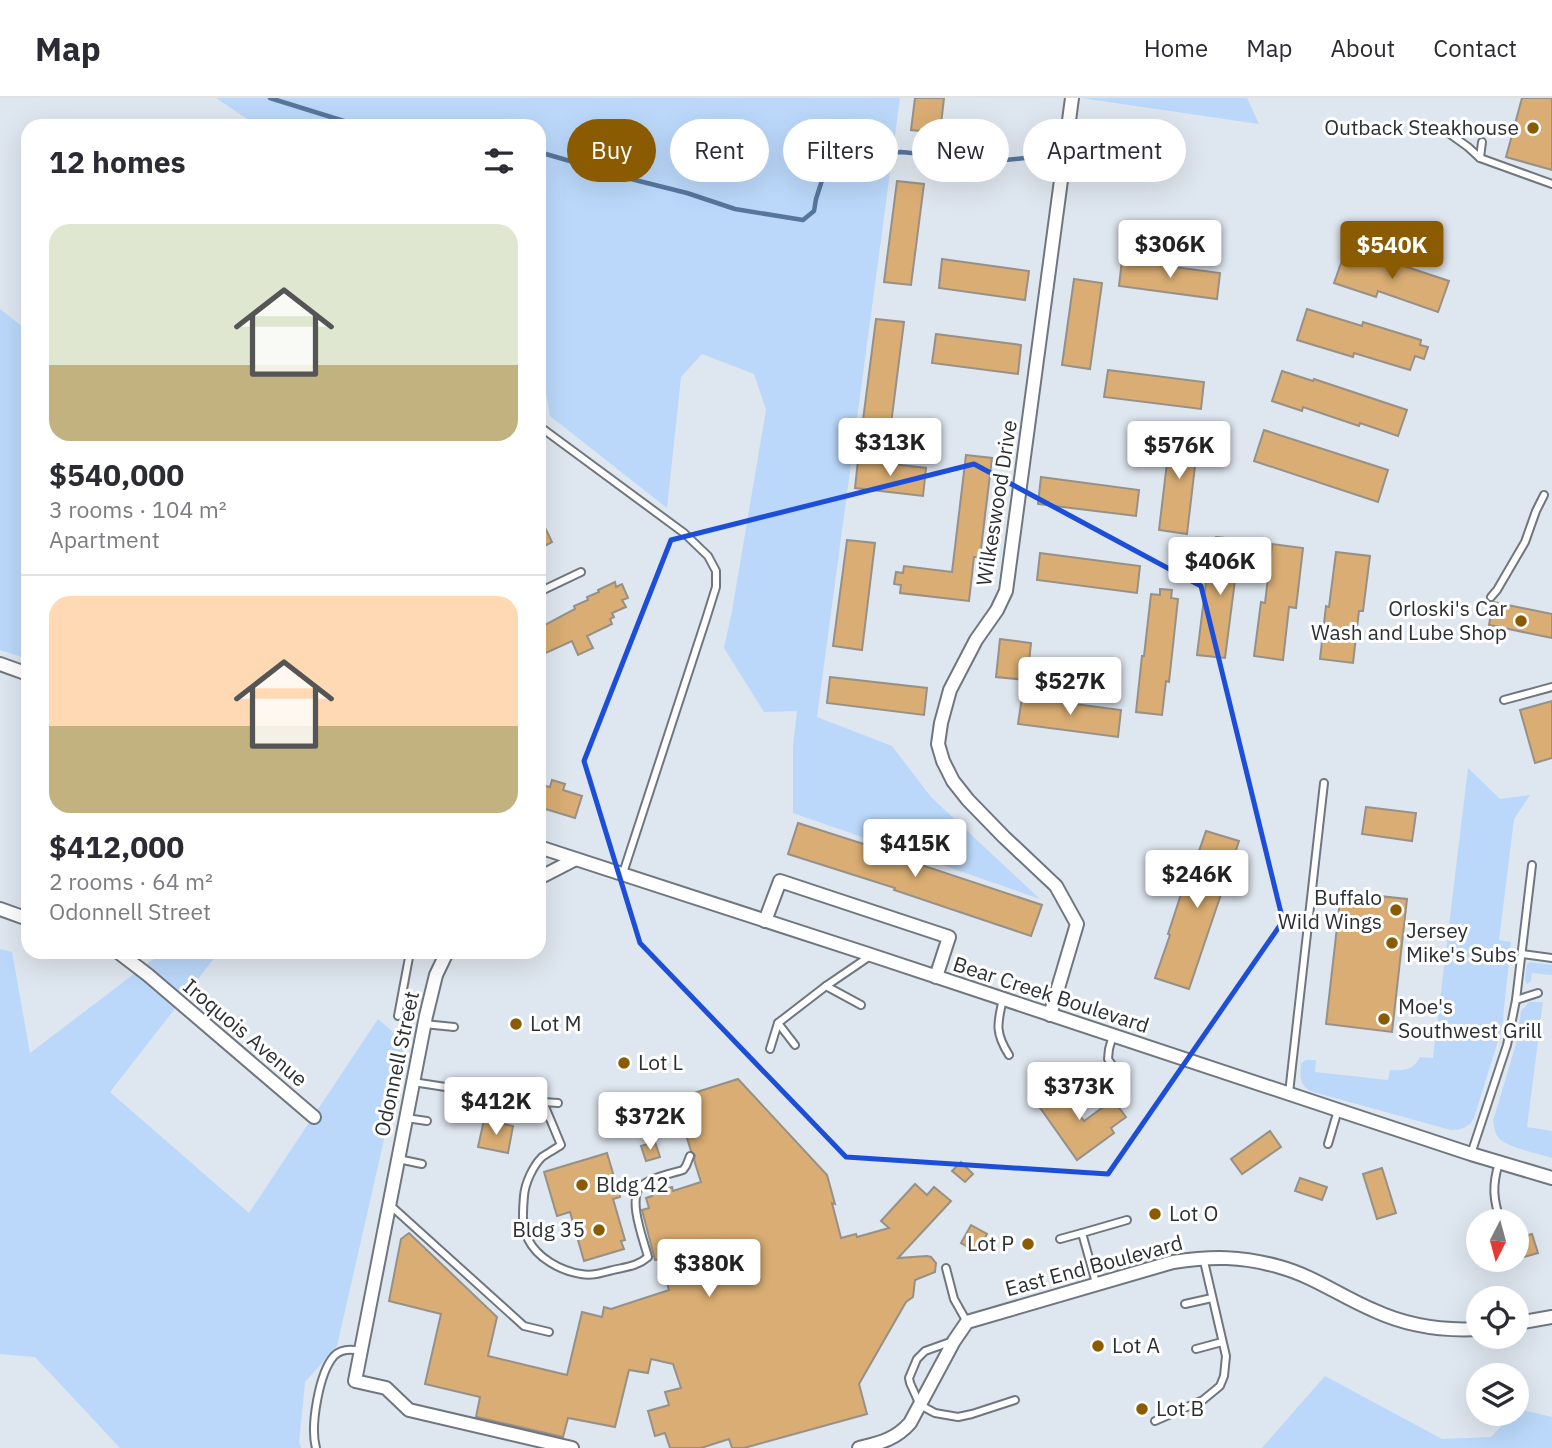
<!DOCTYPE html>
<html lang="en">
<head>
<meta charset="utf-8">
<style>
  :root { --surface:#fff; --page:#f7f7f7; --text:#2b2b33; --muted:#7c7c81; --line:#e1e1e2; --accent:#8b5b01 }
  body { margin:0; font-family:"IBM Plex Sans",sans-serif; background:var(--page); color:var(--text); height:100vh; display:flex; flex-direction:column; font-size:26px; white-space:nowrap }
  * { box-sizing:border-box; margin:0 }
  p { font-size:23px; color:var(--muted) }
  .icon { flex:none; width:38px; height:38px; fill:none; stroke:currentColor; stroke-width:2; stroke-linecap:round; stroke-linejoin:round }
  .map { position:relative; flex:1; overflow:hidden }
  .sheet { position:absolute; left:21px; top:21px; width:525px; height:840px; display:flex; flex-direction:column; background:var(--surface); border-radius:21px; box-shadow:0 7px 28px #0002 }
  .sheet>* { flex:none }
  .guide { position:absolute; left:567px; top:21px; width:665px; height:63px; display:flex; gap:14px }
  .needle { width:46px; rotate:186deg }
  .controls { position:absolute; left:1466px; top:1111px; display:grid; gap:14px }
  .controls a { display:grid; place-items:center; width:63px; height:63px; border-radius:50%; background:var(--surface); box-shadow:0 7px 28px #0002; font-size:35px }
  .price { position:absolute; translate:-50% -60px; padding:0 16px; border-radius:7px; background:#fff; color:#222; font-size:23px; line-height:46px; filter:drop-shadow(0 2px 4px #0008) }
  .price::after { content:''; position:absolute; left:50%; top:42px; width:21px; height:16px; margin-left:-10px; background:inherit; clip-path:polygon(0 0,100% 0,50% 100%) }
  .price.active { background:var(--accent); color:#fff }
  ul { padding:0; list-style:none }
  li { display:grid; align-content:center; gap:14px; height:371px; padding:0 28px }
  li+li { border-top:2px solid var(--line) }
  li span { display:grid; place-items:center; height:217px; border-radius:21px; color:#555 }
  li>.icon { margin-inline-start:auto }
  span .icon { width:126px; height:126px; fill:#fffc; stroke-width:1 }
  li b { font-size:30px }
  h2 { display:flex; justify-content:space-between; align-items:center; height:84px; padding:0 28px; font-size:30px }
  .pill { padding:0 24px; border-radius:32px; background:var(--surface); box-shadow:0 7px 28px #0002; font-size:24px; line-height:63px }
  .pill.active { background:var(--accent); color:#fff }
  header { display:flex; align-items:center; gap:42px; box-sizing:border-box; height:98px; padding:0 35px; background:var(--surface); border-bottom:2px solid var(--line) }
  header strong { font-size:33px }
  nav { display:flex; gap:38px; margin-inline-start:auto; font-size:24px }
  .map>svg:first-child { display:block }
  .green { fill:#bbd8fa }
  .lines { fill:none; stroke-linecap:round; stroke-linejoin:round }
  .stream { stroke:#56769b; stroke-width:4.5 }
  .building { fill:#d9ad73; stroke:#979087; stroke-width:2; fill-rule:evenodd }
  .lane-casing { stroke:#6f767e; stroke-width:10 }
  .street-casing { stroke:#6f767e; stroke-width:16 }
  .lane { stroke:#fff; stroke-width:6 }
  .street { stroke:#fff; stroke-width:12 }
  .marked { fill:none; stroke:#1d4ed8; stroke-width:5; stroke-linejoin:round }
  .poi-dot { fill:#8b5b01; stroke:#fff; stroke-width:2.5 }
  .labels { text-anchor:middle; stroke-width:6; stroke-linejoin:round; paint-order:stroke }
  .poi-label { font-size:21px; fill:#2c2f33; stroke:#fff; text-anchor:start }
  .street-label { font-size:21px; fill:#2c2f33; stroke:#fff }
</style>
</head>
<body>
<header>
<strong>Map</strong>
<nav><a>Home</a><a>Map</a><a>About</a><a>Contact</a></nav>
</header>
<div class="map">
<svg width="1552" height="1350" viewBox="0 0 1552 1350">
  <rect width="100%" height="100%" fill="#dee6ef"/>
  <g class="green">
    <polygon points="216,0 900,0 817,619 892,648 931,699 1040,801 793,715 793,648 797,613 764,614 724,550 732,513 766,312 754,276 702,256 681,279 667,410 550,318 539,256 539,28 258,28"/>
    <polygon points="1081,0 1247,0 1259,26"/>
    <polygon points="0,211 28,233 28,561 0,552"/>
    <path d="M1468 670 1500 701 1530 697 1514 721 1499 842 1511 844 1502 930 1474 1020C1469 1029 1462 1032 1451 1032L1313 994C1299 988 1300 979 1301 965L1306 962H1316L1315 974 1388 982 1390 972C1403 973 1414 972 1420 959L1433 960Z"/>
    <polygon points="0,851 12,854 30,955 155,860 157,854 219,854 110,994 249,1115 378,921 406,945 337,1248 305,1284 299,1344 301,1350 120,1350 35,1259 0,1256"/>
    <polygon points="1530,864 1552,867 1552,877 1532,875 1531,883 1527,886 1525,882 1527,866"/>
    <path d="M1529 904H1543L1527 1029 1552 1033V1060C1540 1056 1505 1049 1498 1039 1495 1035 1494 1028 1493 1023L1516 946 1521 913Z"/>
    <polygon points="1325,1278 1442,1341 1491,1339 1513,1316 1517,1316 1518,1311 1552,1319 1552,1350 1262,1350"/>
  </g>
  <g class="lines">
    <g class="stream">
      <polyline points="270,0 360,28"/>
      <polyline points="539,54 635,82 687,95 735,111 803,122 814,113 816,101 825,73 865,58 901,54 995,63 1025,60 1044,37"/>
    </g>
  </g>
  <g class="building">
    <polygon points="915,0 944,0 940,35 911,32"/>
    <polygon points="1522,0 1552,0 1552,72 1506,59"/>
    <polygon points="1111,22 1123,23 1119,80 1105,79"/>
    <polygon points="897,83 924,86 911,187 884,184"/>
    <polygon points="1345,154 1384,167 1386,162 1449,183 1438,214 1378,193 1376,199 1334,185"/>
    <polygon points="942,161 1029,173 1025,202 939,190"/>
    <polygon points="1122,162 1220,175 1217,201 1119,188"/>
    <polygon points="1074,181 1102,185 1090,271 1062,267"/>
    <polygon points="1307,211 1362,228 1363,224 1421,242 1420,247 1428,249 1424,261 1415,258 1410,272 1354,255 1353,259 1297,242"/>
    <polygon points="876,221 904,224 890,334 862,330"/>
    <polygon points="936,236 1021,247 1018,276 932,265"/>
    <polygon points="1108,272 1204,284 1201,311 1104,299"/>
    <polygon points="1282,273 1313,283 1314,281 1407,312 1398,338 1360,325 1359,328 1303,309 1302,313 1272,303"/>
    <polygon points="1171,331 1199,334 1187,436 1159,432"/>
    <polygon points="1264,332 1388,372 1378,404 1254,363"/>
    <polygon points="966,357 992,360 980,459 974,459 969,503 900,495 901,487 894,486 896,474 903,475 904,468 952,474"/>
    <polygon points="858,362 926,370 923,398 855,390"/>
    <polygon points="1041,379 1139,392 1136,418 1038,406"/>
    <polygon points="539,417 552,444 539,451"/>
    <polygon points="1216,439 1244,442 1239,482 1235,482 1225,560 1197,557 1207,476 1211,477"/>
    <polygon points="847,442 875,445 862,552 833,548"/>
    <polygon points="1272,446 1303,450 1296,510 1289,509 1283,562 1254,558 1261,504 1265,505"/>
    <polygon points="1336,454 1370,458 1363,513 1359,513 1353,565 1320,561 1326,508 1329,509"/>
    <polygon points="1040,455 1140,468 1137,495 1037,482"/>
    <polygon points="615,484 616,489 622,486 628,500 622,502 626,509 612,515 614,519 610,521 612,526 587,538 593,550 578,557 572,543 539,558 539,530 575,511 574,508 588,502 587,499 599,494 598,492"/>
    <polygon points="1160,491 1172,492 1171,500 1178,501 1169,584 1166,583 1162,617 1136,614 1142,558 1144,558 1151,496 1160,497"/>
    <polygon points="1493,504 1552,516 1552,540 1489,527"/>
    <polygon points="1000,541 1031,545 1027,582 996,579"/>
    <polygon points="830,579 927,590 924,617 827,605"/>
    <polygon points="1022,599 1121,612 1118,639 1018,626"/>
    <polygon points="1552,603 1552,660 1535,665 1520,612"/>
    <polygon points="552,682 565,686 563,692 582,698 575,720 539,709 545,688 550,689"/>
    <polygon points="1366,709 1416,715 1412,743 1362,736"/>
    <polygon points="798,725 895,756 894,758 1042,807 1031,838 894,792 895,790 788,756"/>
    <polygon points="1206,733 1239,743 1189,891 1155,880 1170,837 1168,836 1189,772 1192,773"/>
    <polygon points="1341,794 1407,801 1392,934 1326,926"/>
    <path d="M738 981 827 1077 835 1106 832 1105 841 1140 856 1136 857 1139 889 1130 881 1123 915 1086 927 1097 934 1089 951 1103 898 1160 927 1158 931 1159 936 1165 935 1174 915 1182 913 1199 906 1204 859 1286 867 1316 744 1350H732L729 1341 701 1350H670L665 1335 655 1338 648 1313 669 1307 665 1294 681 1290 673 1266 651 1261 648 1275 629 1272 615 1329 568 1320 563 1339 476 1319 480 1299 425 1286 441 1216 389 1203 401 1141 409 1135 497 1219 488 1258 567 1277 582 1214 602 1219 604 1209 611 1211 669 1192 660 1161 655 1162 642 1112 649 1110 646 1100 652 1098 651 1095 672 1089 673 1093 701 1084 694 1062 695 1057 691 1053 675 1001ZM716 1142 719 1151 721 1150 729 1175 698 1183 688 1150Z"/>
    <polygon points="1059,988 1084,1023 1113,1002 1126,1019 1111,1030 1114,1035 1077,1062 1036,1004"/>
    <polygon points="484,1022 513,1028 508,1055 478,1049"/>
    <polygon points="1270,1033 1281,1049 1242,1076 1231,1061"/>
    <polygon points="655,1044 660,1059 646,1063 641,1048"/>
    <polygon points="607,1055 620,1099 613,1101 625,1142 621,1143 624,1151 584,1163 570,1114 557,1118 544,1074"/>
    <polygon points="961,1064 973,1076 965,1084 952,1073"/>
    <polygon points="1382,1070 1396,1115 1377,1121 1363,1076"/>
    <polygon points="1300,1080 1327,1089 1322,1102 1295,1093"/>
    <polygon points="971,1127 987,1136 977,1154 961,1145"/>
    <polygon points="1532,1136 1538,1155 1517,1161 1517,1140"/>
  </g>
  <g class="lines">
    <g class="lane-casing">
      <g id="lane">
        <polyline points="1443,31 1468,49 1480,60 1552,86"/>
        <polyline points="1480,60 1482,44"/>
        <polyline points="539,328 684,435 708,458 716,473 716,489 706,521 623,775"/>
        <polyline points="539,494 581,474"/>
        <polyline points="1491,499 1497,492 1525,444 1536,413 1544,397"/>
        <polyline points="1504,602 1552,589"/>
        <polyline points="1522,856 1552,860"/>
        <polyline points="826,888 861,907"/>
        <path d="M1003 901C997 926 995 935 1009 957"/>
        <polyline points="1516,902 1538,895"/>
        <polyline points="398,918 410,854"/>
        <polyline points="778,925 795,947"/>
        <polyline points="424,926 454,929"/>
        <polyline points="1113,937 1109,951 1108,961 1122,981"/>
        <polyline points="770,951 778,925 826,888 870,858"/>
        <path d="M413 984 543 1004 561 1047C555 1051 548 1055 542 1059 533 1068 525 1085 524 1098 523 1112 521 1128 528 1141 537 1160 561 1173 581 1176 592 1178 602 1175 613 1172 626 1169 638 1168 648 1159 644 1143 627 1101 641 1088 652 1079 670 1076 683 1072L686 1068 690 1058"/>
        <polyline points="538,993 543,1004 558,1005"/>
        <polyline points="1289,995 1324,685"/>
        <polyline points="406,1020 427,1023"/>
        <polyline points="1328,1046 1338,1012"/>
        <polyline points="1471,1056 1507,947 1516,902 1532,767"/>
        <polyline points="398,1061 422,1066"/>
        <path d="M1499 1065C1492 1087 1493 1102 1501 1124"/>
        <polyline points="390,1107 524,1228 549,1234"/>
        <polyline points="1082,1135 1127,1122"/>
        <polyline points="1060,1141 1082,1135 1096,1185"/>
        <polyline points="946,1170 954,1201 967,1224"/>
        <polyline points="1185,1206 1212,1200"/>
        <polyline points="953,1243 925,1253 917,1261 909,1280 910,1285 920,1307 935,1315 958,1319 972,1316 1015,1302"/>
        <polyline points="1196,1251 1222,1244"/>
        <polyline points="1155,1323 1203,1302 1220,1288 1224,1278 1226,1258 1203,1159"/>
        <path d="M316 1350C310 1328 319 1275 334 1258 341 1251 351 1251 360 1253"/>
      </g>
    </g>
    <g class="street-casing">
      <g id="street">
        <polyline points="0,566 28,576"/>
        <polyline points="539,749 871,857 1338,1012 1471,1056 1552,1080"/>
        <polyline points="539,780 574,762"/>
        <polyline points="0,811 28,821"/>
        <polyline points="765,823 780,783 949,839 936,879"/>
        <polyline points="118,854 148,877 314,1019"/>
        <polyline points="447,854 436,877 426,918 355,1283 386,1290 409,1312 572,1350"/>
        <polyline points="1050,917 1077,826 1056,788 1004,739 968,702 953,683 943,663 938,646 941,625 950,592 976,542 997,512 1006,493 1072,0"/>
        <polyline points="1517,1225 1552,1219"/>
        <path d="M859 1350C879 1345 895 1342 910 1325L954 1243 967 1224 1173 1164C1212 1158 1242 1158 1280 1169 1313 1178 1342 1199 1373 1212 1405 1227 1443 1233 1479 1231"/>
      </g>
    </g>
    <use href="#lane" class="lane"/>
    <use href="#street" class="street"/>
  </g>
  <path class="marked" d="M974 366 1201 488 1283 823 1108 1076 846 1059 640 845 584 663 671 442Z"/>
  <g class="poi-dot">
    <circle cx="1533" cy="30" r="7"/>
    <circle cx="1521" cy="523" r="7"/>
    <circle cx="1396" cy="812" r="7"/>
    <circle cx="1392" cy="845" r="7"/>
    <circle cx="1384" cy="921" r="7"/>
    <circle cx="516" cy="926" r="7"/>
    <circle cx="624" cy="965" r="7"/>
    <circle cx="582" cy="1087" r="7"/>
    <circle cx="1155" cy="1116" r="7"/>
    <circle cx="599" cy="1132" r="7"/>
    <circle cx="1028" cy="1146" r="7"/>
    <circle cx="1098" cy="1248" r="7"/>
    <circle cx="1142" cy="1311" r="7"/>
  </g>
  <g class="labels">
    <g class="poi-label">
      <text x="1519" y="37" text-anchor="end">Outback Steakhouse</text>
      <text x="1507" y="518" text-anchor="end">Orloski's Car<tspan x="1507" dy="24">Wash and Lube Shop</tspan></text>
      <text x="1382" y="807" text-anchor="end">Buffalo<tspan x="1382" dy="24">Wild Wings</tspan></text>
      <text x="1406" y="840">Jersey<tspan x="1406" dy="24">Mike's Subs</tspan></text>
      <text x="1398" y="916">Moe's<tspan x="1398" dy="24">Southwest Grill</tspan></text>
      <text x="530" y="933">Lot M</text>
      <text x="638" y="972">Lot L</text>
      <text x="596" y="1094">Bldg 42</text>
      <text x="1169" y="1123">Lot O</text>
      <text x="585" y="1139" text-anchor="end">Bldg 35</text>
      <text x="1014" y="1153" text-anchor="end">Lot P</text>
      <text x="1112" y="1255">Lot A</text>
      <text x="1156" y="1318">Lot B</text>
    </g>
    <g class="street-label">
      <text transform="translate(997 405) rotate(-81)" y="7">Wilkeswood Drive</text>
      <text transform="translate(1051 897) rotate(18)" y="7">Bear Creek Boulevard</text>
      <text transform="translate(245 935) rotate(40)" y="7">Iroquois Avenue</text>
      <text transform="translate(397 966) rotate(-78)" y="7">Odonnell Street</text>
      <text transform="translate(1094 1168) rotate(-15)" y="7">East End Boulevard</text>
    </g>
  </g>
</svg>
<div class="controls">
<a><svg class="needle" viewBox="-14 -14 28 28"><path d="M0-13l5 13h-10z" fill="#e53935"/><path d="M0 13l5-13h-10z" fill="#7c7c81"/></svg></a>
<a><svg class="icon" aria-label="locate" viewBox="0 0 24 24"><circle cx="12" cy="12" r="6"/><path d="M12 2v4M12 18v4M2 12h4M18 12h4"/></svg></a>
<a><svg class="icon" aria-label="layers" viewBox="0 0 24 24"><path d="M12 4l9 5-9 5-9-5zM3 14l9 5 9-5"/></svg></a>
</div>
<b class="price" style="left:1170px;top:182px">$306K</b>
<b class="price active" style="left:1392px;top:183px">$540K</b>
<b class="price" style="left:890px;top:380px">$313K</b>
<b class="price" style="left:1179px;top:383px">$576K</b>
<b class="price" style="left:1220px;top:499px">$406K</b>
<b class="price" style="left:1070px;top:619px">$527K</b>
<b class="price" style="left:915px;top:781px">$415K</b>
<b class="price" style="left:1197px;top:812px">$246K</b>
<b class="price" style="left:1079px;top:1024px">$373K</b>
<b class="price" style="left:496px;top:1039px">$412K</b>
<b class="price" style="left:650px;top:1054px">$372K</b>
<b class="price" style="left:709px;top:1201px">$380K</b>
<div class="guide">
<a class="pill active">Buy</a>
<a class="pill">Rent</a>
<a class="pill">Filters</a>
<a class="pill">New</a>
<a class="pill">Apartment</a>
</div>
<section class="sheet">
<h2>12 homes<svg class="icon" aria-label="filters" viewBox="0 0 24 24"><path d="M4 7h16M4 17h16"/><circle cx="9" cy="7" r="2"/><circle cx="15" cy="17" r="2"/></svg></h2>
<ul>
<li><span style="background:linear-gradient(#dfe7d0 65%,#c2b280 0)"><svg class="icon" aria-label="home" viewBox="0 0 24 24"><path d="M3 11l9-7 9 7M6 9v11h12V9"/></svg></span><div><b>$540,000</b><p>3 rooms · 104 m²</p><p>Apartment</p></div></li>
<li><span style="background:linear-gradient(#ffd9b3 60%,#c2b280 0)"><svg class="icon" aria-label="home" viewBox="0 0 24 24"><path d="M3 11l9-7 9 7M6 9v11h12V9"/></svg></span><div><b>$412,000</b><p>2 rooms · 64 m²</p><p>Odonnell Street</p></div></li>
</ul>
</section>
</div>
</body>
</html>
